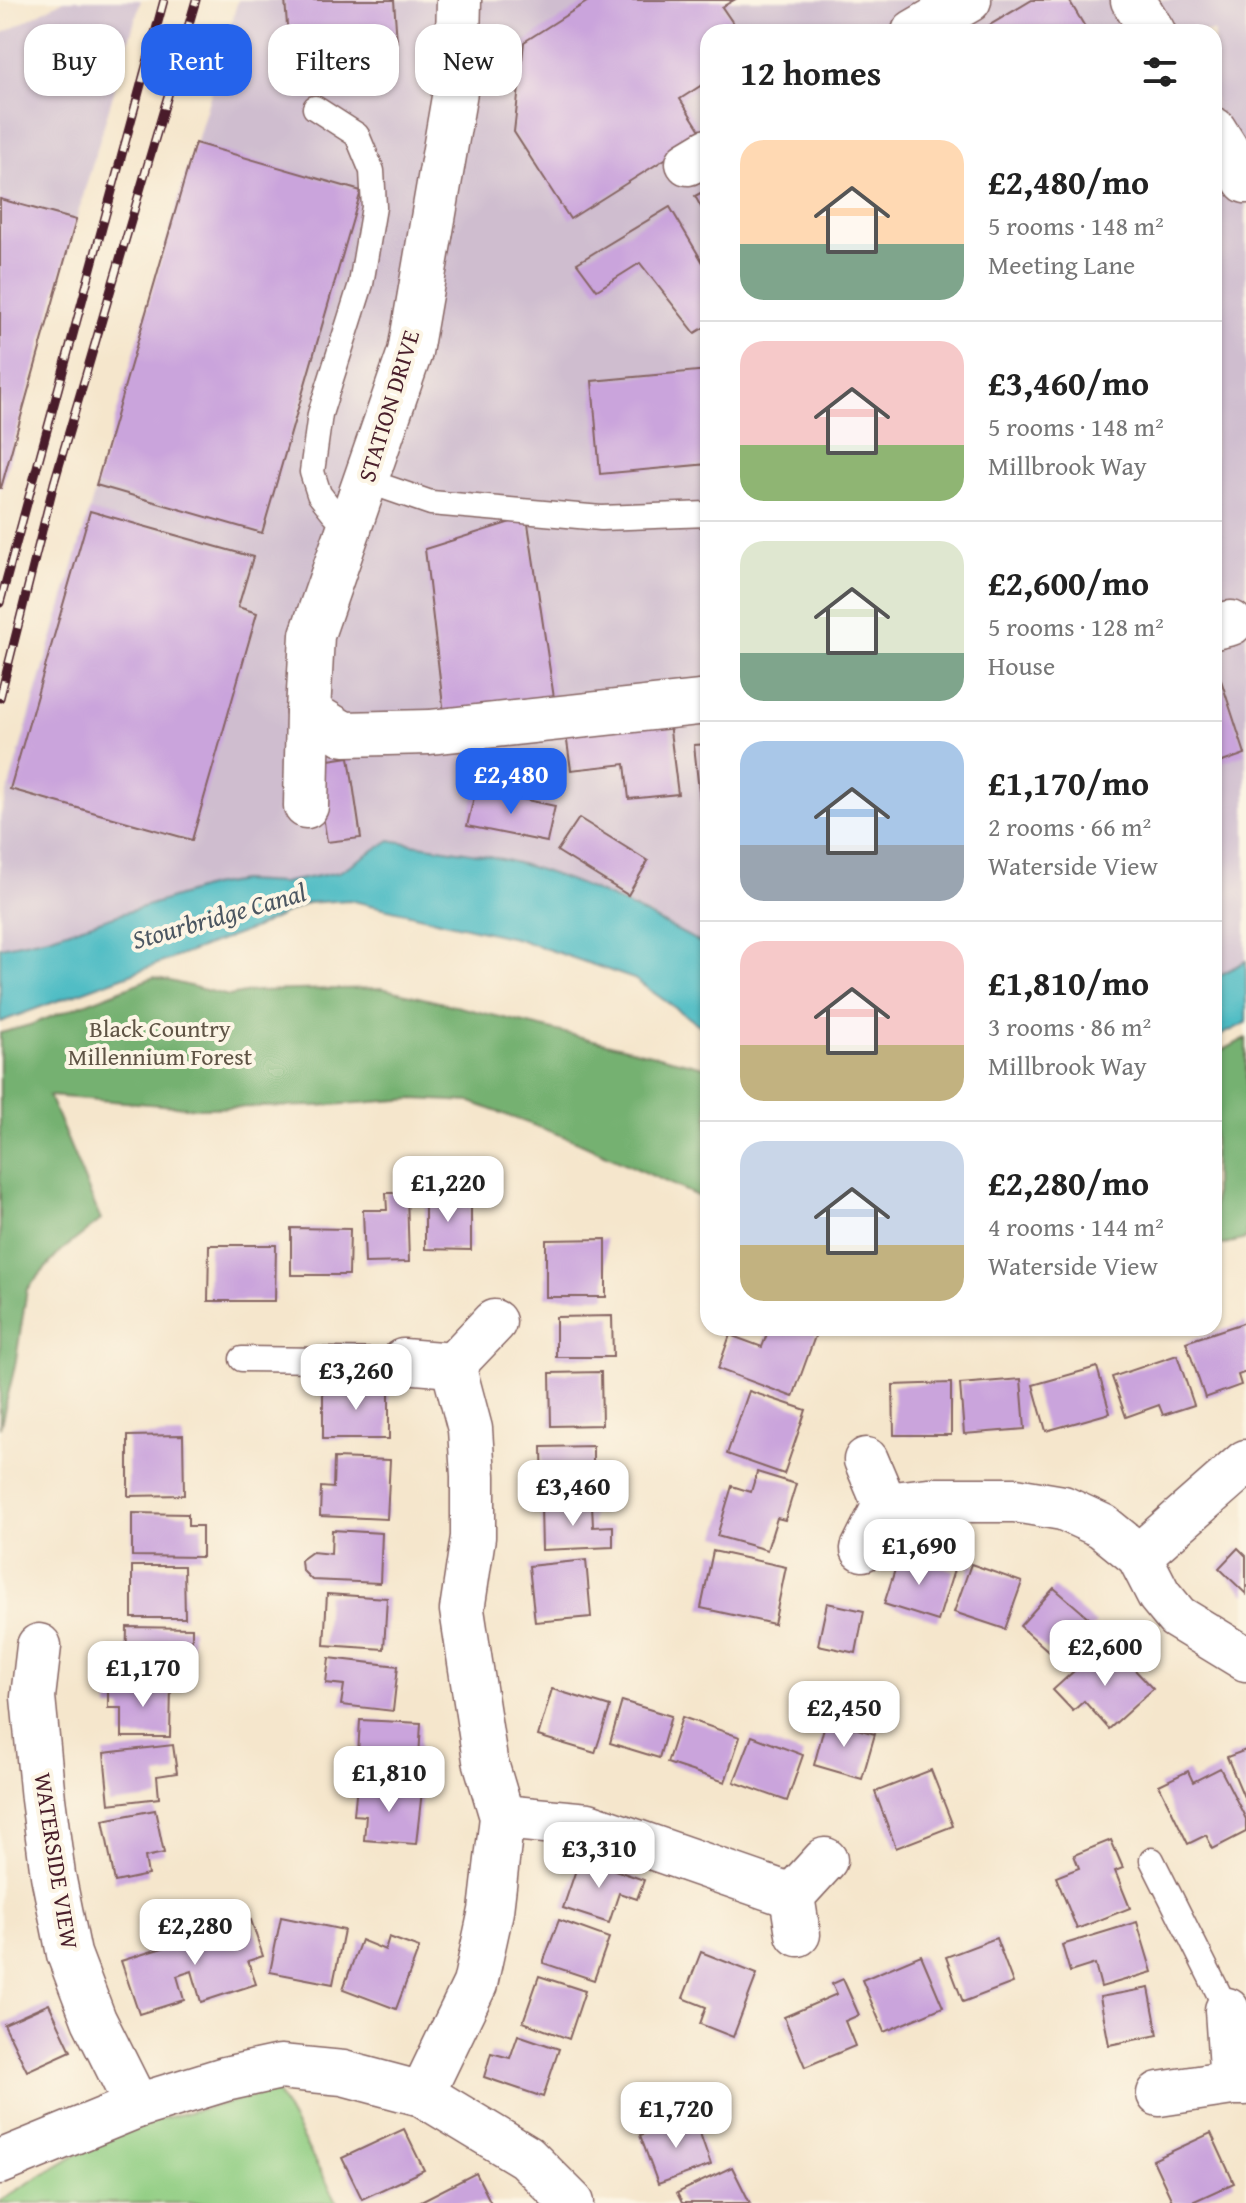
<!DOCTYPE html>
<html lang="en">
<head>
<meta charset="utf-8">
<style>
  :root { --surface:#fff; --page:#f6f6f6; --text:#222; --muted:#767676; --line:#e0e0e0; --accent:#2563eb }
  body { margin:0; font-family:"Gentium Book Plus",serif; background:var(--page); color:var(--text); height:100vh; display:flex; flex-direction:column; font-size:30px; white-space:nowrap }
  * { box-sizing:border-box; margin:0 }
  p { font-size:26px; color:var(--muted) }
  .icon { flex:none; width:44px; height:44px; fill:none; stroke:currentColor; stroke-width:2; stroke-linecap:round; stroke-linejoin:round }
  .map { position:relative; flex:1; overflow:hidden }
  .side { position:absolute; left:700px; top:24px; width:522px; height:1312px; display:flex; flex-direction:column; background:var(--surface); border-radius:24px; box-shadow:0 2px 6px #0004 }
  .side>* { flex:none }
  .banner { position:absolute; left:24px; top:24px; width:556px; height:72px; display:flex; gap:16px }
  .price { position:absolute; translate:-50% -68px; padding:0 18px; border-radius:16px; background:#fff; color:#222; font-size:26px; line-height:52px; filter:drop-shadow(0 2px 4px #0008) }
  .price::after { content:''; position:absolute; left:50%; top:48px; width:24px; height:18px; margin-left:-12px; background:inherit; clip-path:polygon(0 0,100% 0,50% 100%) }
  .price.selected { background:var(--accent); color:#fff }
  ul { padding:0; list-style:none }
  li { display:flex; align-items:center; gap:24px; height:200px; padding:0 40px }
  li+li { border-top:2px solid var(--line) }
  li span { display:grid; place-items:center; flex:none; width:224px; height:160px; border-radius:24px; color:#555 }
  li>.icon { margin-inline-start:auto }
  span .icon { width:96px; height:96px; fill:#fffc; stroke-width:1 }
  li b { font-size:34px }
  h2 { display:flex; justify-content:space-between; align-items:center; height:96px; padding:0 40px; font-size:34px }
  .tag { padding:0 28px; border-radius:24px; background:var(--surface); box-shadow:0 2px 6px #0004; font-size:28px; line-height:72px }
  .tag.selected { background:var(--accent); color:#fff }
  .map>svg:first-child { display:block }
  .industrial { fill:#cfbdcf }
  .green { fill:#91ce83; stroke:#6e7657; stroke-width:2 }
  .forest { fill:#74b171; stroke:#5f684e; stroke-width:2 }
  .water { fill:#4dbcc4; stroke:#4c6e78; stroke-width:2 }
  .building { fill:#caa4dc }
  .lines { fill:none; stroke-linecap:round; stroke-linejoin:round }
  .lane-casing { stroke:#866563; stroke-width:27 }
  .street-casing { stroke:#866563; stroke-width:47 }
  .lane { stroke:#fff; stroke-width:24 }
  .street { stroke:#fff; stroke-width:44 }
  .rail-casing { stroke:#4a1f2b; stroke-width:9 }
  .rail { stroke:#fcf5e5; stroke-width:6; stroke-dasharray:18; stroke-linecap:butt }
  .labels { text-anchor:middle; stroke-width:8; stroke-linejoin:round; paint-order:stroke }
  .street-label { font-size:24px; fill:#4a1f2b; stroke:#fcf5e5 }
  .park-label { font-size:24px; fill:#5f5445; stroke:#fcf5e5 }
  .water-label { font-size:26px; font-style:italic; fill:#4b5661; stroke:#fcf5e5 }
</style>
</head>
<body>
<div class="map">
<svg width="1246" height="2203" viewBox="0 0 1246 2203">
  <rect width="100%" height="100%" fill="#fcf5e5"/>
  <filter id="ink" filterUnits="userSpaceOnUse"><feTurbulence type="fractalNoise" baseFrequency=".0125" numOctaves="2"/><feDisplacementMap in="SourceGraphic" scale="16" xChannelSelector="R" yChannelSelector="G"/><feConvolveMatrix kernelMatrix="1 2 1 2 8 2 1 2 1" color-interpolation-filters="sRGB"/></filter>
  <filter id="wash" filterUnits="userSpaceOnUse"><feTurbulence type="fractalNoise" baseFrequency=".006" numOctaves="4" result="noise"/><feDisplacementMap in="SourceGraphic" scale="32" xChannelSelector="R" yChannelSelector="G"/><feGaussianBlur stdDeviation="1.8" result="paint"/><feColorMatrix in="noise" values="0 0 0 0 0 0 0 0 0 0 0 0 0 0 0 0 0 1.4 0 .05"/><feComposite in="paint" operator="in"/></filter>
  <g filter="url(#wash)">
    <rect width="100%" height="100%" fill="#f5e6cc"/>
    <g class="industrial">
      <polygon points="64,0 141,0 76,220 0,491 0,35"/>
      <polygon points="238,0 1246,0 1246,961 1214,978 1214,32 708,32 708,947 650,915 557,875 493,857 390,841 339,872 282,883 241,881 48,937 0,947 0,817"/>
    </g>
    <polygon class="green" points="276,2091 338,2203 0,2203 0,2200 119,2129"/>
    <g class="forest">
      <polygon points="154,977 229,996 255,991 382,988 708,1068 708,1201 576,1141 471,1102 414,1099 316,1106 199,1108 49,1096 101,1220 61,1251 27,1289 15,1366 0,1428 0,1033 30,1025"/>
      <polygon points="1246,1038 1246,1239 1214,1247 1214,1055"/>
    </g>
    <g class="water">
      <path d="M390 840C424 847 459 850 493 857 569 874 640 910 708 947V1031L634 979 518 939 349 900 307 903 255 928 0 1022V947L48 937 210 886 241 881 282 883 339 872Z"/>
      <polygon points="1246,961 1246,1023 1214,1039 1214,978"/>
    </g>
    <g id="blocks">
      <g class="building">
        <polygon points="285,0 394,0 397,42 289,50"/>
        <polygon points="590,0 734,0 722,7 739,32 708,32 708,81 680,99 703,135 570,219 514,132 524,42"/>
        <polygon points="1032,0 1069,0 1088,32 978,32"/>
        <polygon points="195,143 361,191 262,533 96,485"/>
        <polygon points="708,189 708,220 695,196"/>
        <polygon points="0,199 76,220 1,488 0,488"/>
        <polygon points="670,207 708,271 708,325 695,333 640,263 597,290 577,263"/>
        <polygon points="708,370 708,464 600,474 592,381"/>
        <polygon points="90,511 253,557 238,607 257,613 192,840 10,789"/>
        <polygon points="527,517 554,698 444,714 425,549"/>
        <polygon points="1219,674 1245,754 1214,765 1214,675"/>
        <polygon points="668,715 678,794 629,799 625,764 571,770 565,727"/>
        <polygon points="708,744 708,856 706,856 694,745"/>
        <polygon points="349,757 361,838 327,842 315,762"/>
        <polygon points="476,789 555,806 547,842 467,826"/>
        <polygon points="579,818 648,861 628,895 557,851"/>
        <polygon points="386,1193 407,1193 409,1262 365,1263 363,1210 387,1210"/>
        <polygon points="425,1197 471,1198 471,1250 425,1249"/>
        <polygon points="291,1228 350,1229 349,1275 291,1275"/>
        <polygon points="606,1239 606,1297 546,1297 546,1240"/>
        <polygon points="209,1245 276,1245 275,1301 208,1301"/>
        <polygon points="612,1316 613,1357 556,1357 556,1317"/>
        <polygon points="1246,1322 1246,1372 1238,1375 1241,1385 1205,1398 1186,1342"/>
        <polygon points="783,1328 818,1328 793,1397 718,1369 730,1335 762,1347 769,1329 781,1333"/>
        <polygon points="1177,1355 1194,1405 1163,1415 1159,1405 1126,1417 1112,1377"/>
        <polygon points="1097,1367 1110,1413 1046,1431 1033,1385"/>
        <polygon points="601,1372 602,1425 551,1426 550,1373"/>
        <polygon points="1021,1379 1025,1429 964,1434 960,1384"/>
        <polygon points="951,1383 951,1435 894,1435 893,1385"/>
        <rect x="323" y="1385" width="66" height="54"/>
        <polygon points="749,1391 806,1410 784,1474 727,1454"/>
        <polygon points="183,1435 184,1495 128,1496 128,1436"/>
        <polygon points="593,1446 593,1492 543,1492 542,1447"/>
        <polygon points="334,1458 390,1460 387,1519 320,1516 321,1487 333,1488"/>
        <polygon points="757,1472 796,1484 785,1520 777,1518 767,1550 717,1536 732,1486 751,1492"/>
        <polygon points="592,1504 593,1527 613,1526 613,1547 542,1550 541,1505"/>
        <polygon points="132,1513 188,1514 188,1526 202,1526 202,1557 132,1556"/>
        <polygon points="332,1530 382,1533 380,1583 312,1580 302,1570 301,1560 312,1552 331,1554"/>
        <polygon points="1238,1548 1246,1556 1246,1594 1219,1568"/>
        <polygon points="713,1551 786,1567 774,1624 701,1608"/>
        <polygon points="900,1554 954,1570 938,1621 884,1604"/>
        <polygon points="586,1560 591,1617 535,1622 529,1566"/>
        <polygon points="971,1564 1022,1582 1005,1629 954,1612"/>
        <polygon points="132,1566 184,1566 185,1618 132,1618"/>
        <polygon points="1054,1588 1096,1624 1062,1663 1020,1626"/>
        <polygon points="327,1594 387,1598 384,1649 324,1645"/>
        <polygon points="827,1603 864,1611 856,1653 818,1645"/>
        <polygon points="127,1627 192,1628 192,1650 173,1650 173,1673 126,1673"/>
        <polygon points="1115,1649 1153,1689 1109,1729 1084,1701 1073,1711 1053,1690 1084,1662 1092,1670"/>
        <polygon points="329,1658 398,1666 393,1711 341,1705 344,1685 326,1683"/>
        <polygon points="108,1684 171,1685 170,1737 122,1737 122,1708 108,1708"/>
        <polygon points="552,1689 610,1707 595,1753 538,1736"/>
        <polygon points="622,1701 671,1716 659,1758 610,1743"/>
        <polygon points="682,1717 740,1737 725,1782 667,1763"/>
        <polygon points="360,1720 421,1723 418,1775 357,1771"/>
        <polygon points="826,1720 875,1734 862,1779 814,1765"/>
        <polygon points="752,1736 803,1755 787,1801 734,1782"/>
        <polygon points="173,1745 177,1773 157,1776 159,1798 109,1804 104,1753"/>
        <polygon points="1246,1750 1246,1802 1227,1757"/>
        <polygon points="1220,1768 1246,1819 1246,1832 1213,1849 1206,1835 1188,1844 1159,1785 1188,1771 1193,1782"/>
        <polygon points="931,1770 953,1826 896,1848 875,1792"/>
        <polygon points="357,1785 422,1791 416,1844 364,1840 366,1816 354,1815"/>
        <polygon points="155,1810 164,1853 145,1857 148,1875 115,1882 103,1820"/>
        <polygon points="1111,1840 1123,1868 1115,1871 1130,1908 1077,1929 1056,1877 1079,1868 1074,1855"/>
        <polygon points="580,1858 644,1880 637,1899 619,1893 609,1923 563,1908"/>
        <polygon points="281,1917 344,1930 333,1984 270,1972"/>
        <polygon points="251,1920 263,1956 248,1961 256,1984 201,2002 192,1971 177,1976 184,2000 139,2014 121,1961"/>
        <polygon points="559,1920 609,1938 594,1980 543,1963"/>
        <polygon points="1137,1922 1152,1972 1101,1987 1095,1964 1070,1972 1062,1945"/>
        <polygon points="389,1937 419,1948 396,2009 343,1989 361,1940 385,1950"/>
        <polygon points="996,1938 1013,1983 963,2002 946,1957"/>
        <polygon points="701,1952 757,1974 733,2037 700,2024 706,2007 683,1998"/>
        <polygon points="921,1955 943,2007 884,2032 862,1980"/>
        <polygon points="539,1976 585,1991 569,2039 523,2022"/>
        <polygon points="843,1979 859,2015 845,2021 855,2046 805,2067 784,2017 837,1994 832,1984"/>
        <polygon points="1149,1988 1158,2035 1109,2045 1100,1997"/>
        <polygon points="49,2004 71,2051 27,2071 4,2024"/>
        <polygon points="518,2035 559,2049 543,2097 484,2077 491,2053 510,2058"/>
        <polygon points="694,2116 711,2165 658,2184 640,2135"/>
        <polygon points="404,2129 424,2170 362,2199 342,2158"/>
        <polygon points="1211,2133 1234,2183 1190,2203 1173,2203 1153,2160"/>
        <polygon points="732,2167 750,2203 682,2203 677,2193"/>
        <polygon points="476,2173 491,2203 417,2203"/>
      </g>
    </g>
  </g>
  <g filter="url(#ink)">
    <use href="#blocks" fill-opacity="0" stroke="#866563" stroke-width="2"/>
    <g class="lines">
      <g class="lane-casing">
        <g id="lane">
          <polyline points="315,108 357,135 372,171 374,207 361,284 320,414 312,472 319,494 334,513 352,521"/>
          <polyline points="367,481 431,503 601,518 708,514"/>
          <polyline points="242,1359 403,1361"/>
          <polyline points="1152,1860 1227,2010"/>
        </g>
      </g>
      <g class="street-casing">
        <g id="street">
          <polyline points="1133,0 1153,32"/>
          <polyline points="914,32 969,0"/>
          <polyline points="1214,130 1246,181"/>
          <polyline points="688,163 708,151"/>
          <polyline points="1214,627 1231,623"/>
          <polyline points="308,712 344,734 430,732 708,702"/>
          <polyline points="306,806 308,712 312,635 410,352 457,80 459,0"/>
          <polyline points="403,1361 453,1365 494,1322"/>
          <polyline points="885,1505 928,1500 1015,1500 1063,1508 1102,1526 1139,1556 1159,1595 1177,1617 1246,1659"/>
          <polyline points="863,1549 885,1505 866,1460"/>
          <polyline points="1139,1556 1246,1462"/>
          <polyline points="39,1646 33,1697 43,1799 53,1875 69,1954 94,2020 137,2106"/>
          <polyline points="502,1817 588,1825 792,1896"/>
          <polyline points="798,1934 792,1896 825,1860"/>
          <polyline points="1227,2010 1232,2083"/>
          <polyline points="422,2094 475,1984 491,1911 502,1817 485,1760 462,1610 473,1537 473,1476 470,1429 453,1365"/>
          <polyline points="1159,2094 1232,2083 1246,2083"/>
          <polyline points="0,2162 137,2106 225,2079 280,2067 343,2073 422,2094 526,2157 572,2203"/>
        </g>
      </g>
      <use href="#lane" class="lane"/>
      <use href="#street" class="street"/>
      <g class="rail-casing">
        <g id="rail">
          <polyline points="0,603 164,0"/>
          <polyline points="0,698 54,483 196,0"/>
        </g>
      </g>
      <use href="#rail" class="rail"/>
    </g>
  </g>
  <g class="labels">
    <g class="street-label">
      <text transform="translate(389 406) rotate(-73)" y="8">STATION DRIVE</text>
      <text transform="translate(56 1861) rotate(81)" y="8">WATERSIDE VIEW</text>
    </g>
    <g class="park-label">
      <text x="160" y="1037">Black Country<tspan x="160" dy="28">Millennium Forest</tspan></text>
    </g>
    <g class="water-label">
      <text transform="translate(219 916) rotate(-16)" y="9">Stourbridge Canal</text>
    </g>
  </g>
</svg>
<b class="price selected" style="left:511px;top:816px">£2,480</b>
<b class="price" style="left:448px;top:1224px">£1,220</b>
<b class="price" style="left:356px;top:1412px">£3,260</b>
<b class="price" style="left:573px;top:1528px">£3,460</b>
<b class="price" style="left:919px;top:1587px">£1,690</b>
<b class="price" style="left:1105px;top:1688px">£2,600</b>
<b class="price" style="left:143px;top:1709px">£1,170</b>
<b class="price" style="left:844px;top:1749px">£2,450</b>
<b class="price" style="left:389px;top:1814px">£1,810</b>
<b class="price" style="left:599px;top:1890px">£3,310</b>
<b class="price" style="left:195px;top:1967px">£2,280</b>
<b class="price" style="left:676px;top:2150px">£1,720</b>
<div class="banner">
<a class="tag">Buy</a>
<a class="tag selected">Rent</a>
<a class="tag">Filters</a>
<a class="tag">New</a>
</div>
<section class="side">
<h2>12 homes<svg class="icon" aria-label="filters" viewBox="0 0 24 24"><path d="M4 7h16M4 17h16"/><circle cx="9" cy="7" r="2"/><circle cx="15" cy="17" r="2"/></svg></h2>
<ul>
<li><span style="background:linear-gradient(#ffd9b3 65%,#7fa58c 0)"><svg class="icon" aria-label="home" viewBox="0 0 24 24"><path d="M3 11l9-7 9 7M6 9v11h12V9"/></svg></span><div><b>£2,480/mo</b><p>5 rooms · 148 m²</p><p>Meeting Lane</p></div></li>
<li><span style="background:linear-gradient(#f6c9c9 65%,#8fb573 0)"><svg class="icon" aria-label="home" viewBox="0 0 24 24"><path d="M3 11l9-7 9 7M6 9v11h12V9"/></svg></span><div><b>£3,460/mo</b><p>5 rooms · 148 m²</p><p>Millbrook Way</p></div></li>
<li><span style="background:linear-gradient(#dfe7d0 70%,#7fa58c 0)"><svg class="icon" aria-label="home" viewBox="0 0 24 24"><path d="M3 11l9-7 9 7M6 9v11h12V9"/></svg></span><div><b>£2,600/mo</b><p>5 rooms · 128 m²</p><p>House</p></div></li>
<li><span style="background:linear-gradient(#a9c7e8 65%,#9aa5b1 0)"><svg class="icon" aria-label="home" viewBox="0 0 24 24"><path d="M3 11l9-7 9 7M6 9v11h12V9"/></svg></span><div><b>£1,170/mo</b><p>2 rooms · 66 m²</p><p>Waterside View</p></div></li>
<li><span style="background:linear-gradient(#f6c9c9 65%,#c2b280 0)"><svg class="icon" aria-label="home" viewBox="0 0 24 24"><path d="M3 11l9-7 9 7M6 9v11h12V9"/></svg></span><div><b>£1,810/mo</b><p>3 rooms · 86 m²</p><p>Millbrook Way</p></div></li>
<li><span style="background:linear-gradient(#c9d6e8 65%,#c2b280 0)"><svg class="icon" aria-label="home" viewBox="0 0 24 24"><path d="M3 11l9-7 9 7M6 9v11h12V9"/></svg></span><div><b>£2,280/mo</b><p>4 rooms · 144 m²</p><p>Waterside View</p></div></li>
</ul>
</section>
</div>
</body>
</html>
